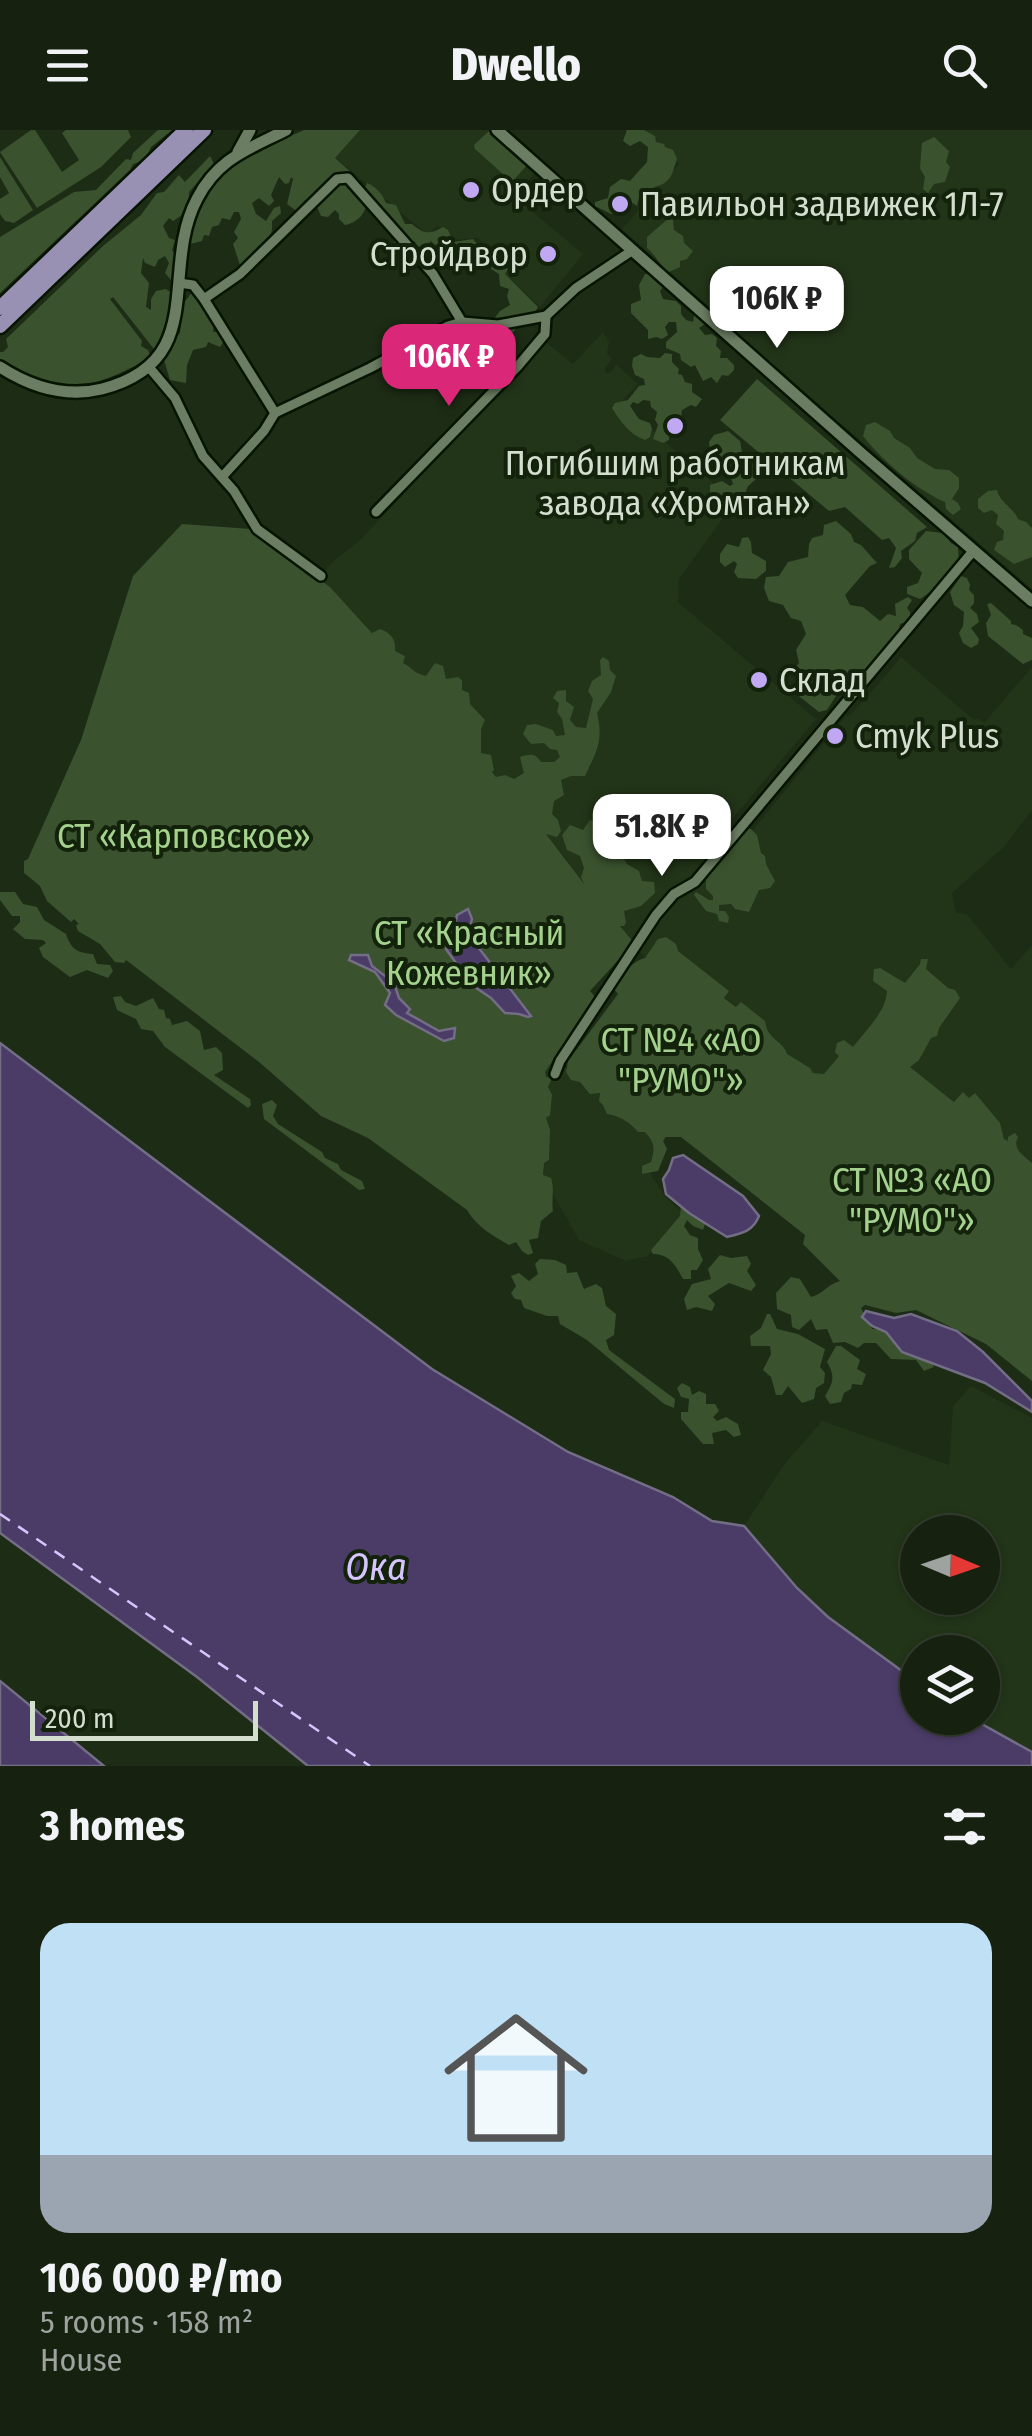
<!DOCTYPE html>
<html lang="en">
<head>
<meta charset="utf-8">
<style>
  :root { --surface:#162110; --page:#232e1e; --text:#f1f3f6; --muted:#9ea39f; --line:#353e30; --accent:#db2777 }
  body { margin:0; font-family:"Fira Sans Condensed",sans-serif; background:var(--page); color:var(--text); height:100vh; display:flex; flex-direction:column; font-size:38px; white-space:nowrap }
  * { box-sizing:border-box; margin:0 }
  p { font-size:32px; color:var(--muted) }
  .icon { flex:none; width:55px; height:55px; fill:none; stroke:currentColor; stroke-width:2; stroke-linecap:round; stroke-linejoin:round }
  .map { position:relative; height:1636px; overflow:hidden }
  .drawer { display:flex; flex-direction:column; background:var(--surface); flex:1 }
  .drawer>* { flex:none }
  .needle { width:65px; rotate:92deg }
  .tools { position:absolute; left:900px; top:1385px; display:grid; gap:20px }
  .tools a { display:grid; place-items:center; width:100px; height:100px; border-radius:50%; background:var(--surface); box-shadow:0 2px 8px #0004,0 0 0 2px var(--line); font-size:50px }
  .scale { position:absolute; left:30px; bottom:25px; width:228px; box-sizing:border-box; padding-left:10px; border:5px solid #d4decf; border-top:0; font-size:28px; line-height:35px; white-space:nowrap; color:#d4decf; -webkit-text-stroke:8px #13220b; paint-order:stroke }
  .price { position:absolute; translate:-50% -85px; padding:0 22px; border-radius:20px; background:#fff; color:#222; font-size:32px; line-height:65px; filter:drop-shadow(0 2px 5px #0008) }
  .price::after { content:''; position:absolute; left:50%; top:60px; width:30px; height:22px; margin-left:-15px; background:inherit; clip-path:polygon(0 0,100% 0,50% 100%) }
  .price.current { background:var(--accent); color:#fff }
  ul { padding:0; list-style:none }
  li { display:grid; align-content:center; gap:20px; height:530px; padding:0 40px }
  li span { display:grid; place-items:center; height:310px; border-radius:30px; color:#555 }
  li>.icon { margin-inline-start:auto }
  span .icon { width:180px; height:180px; fill:#fffc; stroke-width:1 }
  li b { font-size:42px }
  h2 { display:flex; justify-content:space-between; align-items:center; height:120px; padding:0 40px; font-size:42px }
  header { display:flex; justify-content:space-between; align-items:center; height:130px; padding:0 40px; background:var(--surface); font-size:45px; font-weight:800 }
  .map>svg:first-child { display:block }
  .built { fill:#223518; fill-rule:evenodd }
  .green { fill:#3a522e }
  .water { fill:#4a3c67; stroke:#736d86; stroke-width:2.5 }
  .lines { fill:none; stroke-linecap:round; stroke-linejoin:round }
  .ferry { stroke:#d6c4ff; stroke-width:2.5; stroke-dasharray:12 10; stroke-linecap:butt }
  .minor-casing { stroke:#061401; stroke-width:14 }
  .tertiary-casing { stroke:#061401; stroke-width:16 }
  .primary-casing { stroke:#061401; stroke-width:19 }
  .minor { stroke:#6b7d62; stroke-width:9 }
  .tertiary { stroke:#6b7d62; stroke-width:11 }
  .primary { stroke:#9991b4; stroke-width:14 }
  .poi-dot { fill:#c0a8f3; stroke:#13220b; stroke-width:4 }
  .labels { text-anchor:middle; stroke-width:8; stroke-linejoin:round; paint-order:stroke }
  .poi-label { font-size:35px; fill:#d4decf; stroke:#13220b; text-anchor:start }
  .park-label { font-size:35px; fill:#a4d18d; stroke:#13220b }
  .water-label { font-size:38px; font-style:italic; fill:#d6c4ff; stroke:#13220b }
</style>
</head>
<body>
<header><svg class="icon" aria-label="menu" viewBox="0 0 24 24"><path d="M4 6h16M4 12h16M4 18h16"/></svg>Dwello<svg class="icon" aria-label="search" viewBox="0 0 24 24"><circle cx="10" cy="10" r="6"/><path d="M15 15l6 6"/></svg></header>
<div class="map">
<svg width="1032" height="1636" viewBox="0 0 1032 1636">
  <rect width="100%" height="100%" fill="#1d2c15"/>
  <g class="built">
    <polygon points="344,0 489,0 536,41 515,67 583,124 540,177 505,144 510,138 478,108 453,110 438,96 428,105 326,20"/>
    <polygon points="644,0 1032,0 1032,459 802,260 622,99 679,34"/>
    <polygon points="603,202 609,212 607,223 612,229 605,238 605,242 608,244 617,235 638,254 618,275 646,303 654,301 687,332 690,330 728,368 726,384 679,449 678,472 816,589 723,700 700,694 687,711 721,739 845,587 850,585 868,566 901,527 974,590 978,588 984,593 1032,537 1032,680 1004,717 952,763 956,783 967,784 1011,839 1032,815 1032,1033 1004,1009 1000,993 975,964 969,968 955,972 910,937 919,835 828,956 765,907 741,873 737,877 724,867 728,860 660,809 645,828 566,733 567,730 367,497 330,457 318,448 335,430 359,411 547,213 573,234"/>
    <polygon points="554,929 656,1007 662,1016 649,1042 666,1068 684,1084 648,1126 626,1131 579,1110 543,1046 545,942"/>
    <path d="M971 1256 1032 1288V1622L971 1588H982V1522H918L917 1552 828 1487 797 1458 744 1396 783 1336 822 1291 949 1335 953 1276ZM918 1402H982V1468H918Z"/>
  </g>
  <g class="green">
    <polygon points="31,0 35,0 62,42 79,30 62,3 66,0 128,0 131,7 101,37 37,78 0,22"/>
    <path d="M158 0H172L151 17C149 24 140 33 133 34L130 40 0 163V107L74 62 96 60 126 29 131 30 133 23Z"/>
    <path d="M304 0H360L335 28 360 50 355 59 367 73C365 84 357 93 345 95L339 89V84L335 80 328 87 321 86 317 77 319 68 316 65 304 71 303 77 295 80 287 74 293 49 291 47 289 53 285 54 279 47 271 65 274 71 269 76 259 68 252 73 256 84 266 91 274 78 280 76 281 83 272 91C273 104 270 110 258 116L256 128 246 136 240 135 233 114 238 108 234 102 241 89 239 82H234L230 90 222 88 219 95 212 97 209 106 204 105 202 111 190 114 186 108 201 71 222 41H228C243 22 281 11 304 0Z"/>
    <path d="M627 0H644L655 6 656 12 664 14 665 17 673 20C678 31 678 26 674 38 669 58 655 55 640 63L637 76 623 67 617 69 614 74 615 83 611 84 595 76V72L608 68 610 57 621 49 630 51 647 32 648 17 640 11 630 16 623 11Z"/>
    <polygon points="489,1 528,34 512,52 475,19 474,15"/>
    <polygon points="934,7 949,21 946,32 950,37 945,52 934,54 928,63 923,59 925,47 920,38 922,13"/>
    <path d="M210 26 214 34 189 62C189 77 186 84 173 91L169 88 163 96 169 108 175 110 172 120 176 126 175 145 171 150 165 143 169 133 165 126 158 130 155 137 145 133 143 128 141 143 149 153 146 177 151 180V169L156 161 166 159 173 164C172 184 170 206 154 219L113 167 110 169 142 211 141 216 148 220 151 227C93 260 59 268 0 229V222H3L8 217 6 209 103 116 141 85 157 63 164 62 179 45 185 52Z"/>
    <polygon points="0,27 33,80 14,93 5,91 0,84 0,69 9,63 0,47"/>
    <path d="M367 53C375 56 383 64 386 73L396 75 405 94H412C424 104 429 105 443 97L448 100 453 112 473 109 477 114 474 119 468 117 465 125 455 129C447 121 438 119 431 111L425 118H419L414 111 407 112 416 127 414 132 408 128 404 120 395 117 394 107 373 86V79L378 75 364 60Z"/>
    <path d="M669 88 673 90 674 100 683 106 684 113 693 121 687 129 680 131V137L669 142C659 135 656 125 647 118V107Z"/>
    <polygon points="492,130 496,130 508,139 505,144 538,177 534,183 518,189 518,196 513,202 504,200 494,193 494,189 500,181 510,175 507,166 509,159 500,156 499,144 491,139"/>
    <path d="M645 144C655 144 658 148 664 156L660 161 663 169 676 171 681 176V184L686 190 693 192 694 185 702 188 705 194 699 198 705 205 712 204 717 208 716 216 721 221 720 228H727L734 235V240L728 246 722 245 717 253 711 247 703 251 695 235 691 237 681 230 680 224 666 218V212L677 202 676 192H669L665 197 668 205 662 209 656 207 648 209V200L631 183V174L641 170 639 155Z"/>
    <polygon points="192,162 203,163 209,187 214,193 213,202 223,201 226,208 220,217 208,212 206,217 193,220 187,235 186,253 170,250 164,230 171,220 172,209 180,203 183,174"/>
    <path d="M665 223 672 224V232L679 239 678 244 682 245 685 252 692 254V262L702 269 696 277 691 275 682 280 680 296 669 300V310L663 313 653 309 658 295 655 290 657 282 651 277 650 271 643 270 638 274 633 272 630 276 639 289 650 293 652 299 650 307 645 310C629 304 621 292 612 278L615 273 628 270 639 256 645 255 644 249 635 245 632 236 633 228 641 224 647 227 660 228Z"/>
    <polygon points="757,249 927,397 917,403 915,411 901,421 902,428 895,437 889,438 896,418 889,408 882,410 845,377 829,381 720,290"/>
    <path d="M875 292 890 301 894 308 910 318 917 328 935 339 949 340 959 348V358L952 369 958 373 961 379 953 385 946 379 945 372C915 359 884 332 863 306L866 295Z"/>
    <polygon points="728,301 740,311 742,322 747,323 751,330 758,330 761,342 756,345 756,349 748,356 745,364 737,367 734,375 722,375 710,364 710,355 722,351 730,356 733,354 730,345 705,331 705,323 710,321 709,312 714,305"/>
    <path d="M997 360C1000 373 1013 377 1018 389L1026 392 1032 398V427L1014 434 994 420 997 412 1003 410 1004 401 996 394 998 385 992 380 984 383 978 378V369L988 361Z"/>
    <path d="M836 391 851 404 854 412 861 415 877 433 870 436 845 465 850 475 863 477 880 491 888 484 896 486 895 474 908 467 912 470 907 478 910 482V491L900 494C898 512 871 542 853 546L848 561 836 566 827 580 819 582 795 563 794 557 798 552 792 541 799 533 796 520 806 504 801 491 791 488 783 475 769 471 764 458 766 447 779 446 788 432 808 427 809 414 812 408 823 405 824 395Z"/>
    <path d="M182 394 251 399 330 457 372 503 380 499C391 503 396 509 395 521L405 526 403 533C413 538 413 543 426 546L435 533 443 536 446 549 458 547 462 550V560L469 563 470 574 485 590 481 599V623L491 625 494 640 492 642 496 647 505 645 514 649 524 643 520 627C530 624 535 623 541 632H554L560 627 557 620 550 619 544 613 531 614 523 604 527 595 536 594 553 600 556 606 565 605 562 589 557 582 559 573 553 568 557 561 566 560V571L574 577 570 590 576 597 586 598 593 569 588 561 592 551 601 545 600 530 603 527 609 531 610 540 616 546 611 562 597 583C604 611 596 622 585 646H571L561 650 564 665 554 671 552 684 558 690 561 701 557 707 546 704 584 754 581 747 584 738 580 726 567 720 562 705 570 695 583 700 590 690 601 694 607 708V730L614 725 622 726 627 734 639 741 642 751 654 752 655 763 641 776 624 781 626 793 624 796H620L634 813 590 861 596 868 545 942 546 947 552 948 548 957 552 965 550 985 546 988 550 1000 549 1030 544 1033 543 1045 551 1048C555 1060 551 1069 553 1081L541 1091 538 1108 529 1110 533 1123 528 1125 522 1121 516 1112 509 1115C493 1106 476 1096 467 1080L368 1008 321 986 259 932 126 830 124 833 115 832 100 814 78 801 76 795 79 794 74 789 71 792 47 771 40 756 24 743V731L28 729 81 610 133 446Z"/>
    <polygon points="926,401 943,403 951,413 958,417 959,432 936,458 920,469 907,464 907,457 918,453 922,443 909,429 909,420"/>
    <polygon points="748,407 751,412 752,423 766,431 766,441 756,449 738,448 734,442 737,434 734,431 725,437 720,432 720,424 727,414 739,417 742,408"/>
    <polygon points="961,446 967,448 970,455 969,460 974,465 974,473 970,478 977,484 979,492 971,498 979,509 978,514 971,518 963,513 959,503 963,496 964,482 954,475 950,462"/>
    <polygon points="991,473 1011,491 1011,494 1016,495 1023,500 1023,504 1032,508 1032,530 1023,534 988,506 986,493 991,485 987,474"/>
    <polygon points="743,699 751,699 757,705 761,723 765,726 766,734 775,751 770,758 759,760 749,782 735,779 731,774 719,775 719,781 725,781 729,787 728,793 719,791 717,784 706,781 694,765 696,762 709,770 713,770 713,766 706,759 706,743"/>
    <path d="M0 762H15L23 774 37 777 44 790 66 804C71 819 77 823 93 824L97 834 110 835 113 841 108 848 87 840 70 847 43 827 39 818 46 813 43 810 25 809 13 799 20 792V786H12L0 770Z"/>
    <path d="M666 807 676 814 678 821 729 861 724 868 736 877 741 872 765 891C767 910 783 910 787 924L810 938 813 943 824 944 839 926 835 922 837 913 844 910 853 917C866 900 886 882 887 861L873 851 874 839 880 838 905 853 920 834 921 829H928L926 839 948 858 955 860 960 868 939 898 937 906 931 908 919 930 910 937 954 972 963 962 969 968 975 963 1000 993 1004 1009 1008 1011V1007L1015 1003 1018 1007C1012 1019 1023 1025 1032 1033V1251L986 1214 916 1180 896 1183 865 1175 861 1178 872 1199C889 1197 928 1221 934 1237L924 1241 916 1230 891 1229 876 1213H864L858 1218 845 1212 833 1213 827 1199 816 1200 811 1189 799 1200 792 1197 791 1185 777 1179 776 1163 791 1147 800 1149 811 1167C823 1164 828 1154 840 1151L803 1114 805 1105 681 1007H666L663 1011 667 1019 658 1041 642 1044V1036L651 1032C655 1018 655 1013 645 1002H638C631 993 618 985 607 984L603 975 599 971 600 963 590 964 580 952 571 950 566 942 568 931 618 864 614 859C621 847 631 831 645 828L658 809Z"/>
    <polygon points="121,866 125,872 136,876 153,868 159,879 164,880 166,888 170,889 172,895 187,891 200,901 204,920 216,917 222,923 223,940 214,945 250,969 251,975 248,978 165,917 153,901 141,899 136,889 117,880 113,867"/>
    <polygon points="272,970 277,975 273,986 278,994 322,1022 325,1028 338,1034 341,1040 362,1051 365,1059 359,1060 264,989 262,974"/>
    <path d="M681 1074 706 1091 703 1100 693 1096 687 1090 684 1096 690 1105 698 1108V1119L703 1130 697 1140H691V1149H683C676 1136 670 1124 653 1124L651 1120 680 1086Z"/>
    <polygon points="720,1125 731,1128 747,1126 751,1134 747,1141 756,1155 751,1161 729,1153 708,1166 715,1174 712,1181 696,1177 687,1180 684,1169 692,1154 711,1149 708,1139"/>
    <polygon points="540,1129 555,1130 566,1135 567,1143 577,1142 584,1159 596,1154 602,1158 606,1176 616,1184 614,1205 606,1210 609,1220 675,1269 674,1278 664,1274 587,1210 560,1194 558,1186 547,1186 524,1178 521,1170 515,1169 511,1163 516,1156 511,1146 519,1143 529,1151 538,1144 535,1134"/>
    <polygon points="767,1184 770,1184 777,1199 798,1204 825,1219 820,1237 825,1243 824,1253 816,1258 814,1269 802,1273 788,1256 782,1265 776,1265 771,1247 763,1240 771,1224 770,1216 751,1216 750,1206 761,1198"/>
    <path d="M836 1216H841L860 1230 857 1239 866 1244 862 1255 852 1254 851 1259 844 1263 841 1272 830 1274 825 1266C834 1252 835 1246 827 1232Z"/>
    <polygon points="682,1253 690,1257 692,1265 699,1261 706,1264 706,1274 715,1274 719,1281 713,1287 717,1291 726,1287 738,1294 741,1305 734,1307 726,1300 712,1303 714,1314 703,1314 681,1289 681,1282 688,1282 689,1269 681,1267 677,1258"/>
  </g>
  <g class="water">
    <polygon points="468,779 472,789 468,804 531,886 528,887 519,884 505,883 491,868 472,855 446,819 454,802 457,785"/>
    <polygon points="351,825 368,825 372,836 385,846 393,840 400,851 395,856 399,868 410,879 407,883 439,901 455,898 454,908 444,911 396,885 385,875 390,863 375,842 349,830"/>
    <polygon points="0,913 432,1239 568,1322 673,1367 712,1391 744,1396 797,1458 828,1487 917,1552 918,1588 971,1588 1032,1622 1032,1636 308,1636 197,1547 0,1403"/>
    <path d="M683 1025 743 1066 759 1086C753 1101 743 1103 727 1107L689 1083 666 1064 663 1049 669 1040 673 1028Z"/>
    <polygon points="866,1181 894,1188 911,1184 957,1201 983,1222 1032,1271 1032,1282 985,1253 902,1222 886,1202 872,1196 862,1187"/>
    <polygon points="0,1551 104,1636 0,1636"/>
  </g>
  <g class="lines">
    <polyline class="ferry" points="0,1384 370,1636"/>
    <g class="minor-casing">
      <g id="minor">
        <polyline points="179,153 193,155 204,169 275,283"/>
        <polyline points="204,169 240,144 337,49 348,48 433,144 462,192"/>
        <polyline points="148,236 175,268 203,326 234,361 257,399 321,446"/>
        <polyline points="275,283 370,238 448,196 462,192 498,195 546,186 576,158 633,120"/>
        <polyline points="222,347 264,301 275,283"/>
        <polyline points="376,382 518,236 545,204 546,186"/>
        <polyline points="555,944 560,931 656,785 674,764 695,752 974,420"/>
      </g>
    </g>
    <g class="tertiary-casing">
      <g id="tertiary">
        <polyline points="497,0 861,323 1032,471"/>
        <polyline points="238,22 250,0"/>
        <path d="M0 237C31 257 65 268 102 259 210 231 159 141 197 69 218 28 249 19 286 0"/>
      </g>
    </g>
    <g class="primary-casing">
      <g id="primary">
        <polyline points="0,178 186,0"/>
        <polyline points="0,196 204,0"/>
      </g>
    </g>
    <use href="#minor" class="minor"/>
    <use href="#tertiary" class="tertiary"/>
    <use href="#primary" class="primary"/>
  </g>
  <g class="poi-dot">
    <circle cx="471" cy="60" r="10"/>
    <circle cx="620" cy="74" r="10"/>
    <circle cx="548" cy="124" r="10"/>
    <circle cx="675" cy="296" r="10"/>
    <circle cx="759" cy="550" r="10"/>
    <circle cx="835" cy="606" r="10"/>
  </g>
  <g class="labels">
    <g class="poi-label">
      <text x="491" y="72">Ордер</text>
      <text x="640" y="86">Павильон задвижек 1Л-7</text>
      <text x="528" y="136" text-anchor="end">Стройдвор</text>
      <text x="675" y="345" text-anchor="middle">Погибшим работникам<tspan x="675" dy="40">завода «Хромтан»</tspan></text>
      <text x="779" y="562">Склад</text>
      <text x="855" y="618">Cmyk Plus</text>
    </g>
    <g class="park-label">
      <text x="184" y="718">СТ «Карповское»</text>
      <text x="469" y="815">СТ «Красный<tspan x="469" dy="40">Кожевник»</tspan></text>
      <text x="681" y="922">СТ №4 «АО<tspan x="681" dy="40">"РУМО"»</tspan></text>
      <text x="912" y="1062">СТ №3 «АО<tspan x="912" dy="40">"РУМО"»</tspan></text>
    </g>
    <g class="water-label">
      <text x="376" y="1450">Ока</text>
    </g>
  </g>
</svg>
<div class="tools">
<a><svg class="needle" viewBox="-14 -14 28 28"><path d="M0-13l5 13h-10z" fill="#e53935"/><path d="M0 13l5-13h-10z" fill="#9ea39f"/></svg></a>
<a><svg class="icon" aria-label="layers" viewBox="0 0 24 24"><path d="M12 4l9 5-9 5-9-5zM3 14l9 5 9-5"/></svg></a>
</div>
<div class="scale">200 m</div>
<b class="price" style="left:777px;top:221px">106K ₽</b>
<b class="price current" style="left:449px;top:279px">106K ₽</b>
<b class="price" style="left:662px;top:749px">51.8K ₽</b>
</div>
<section class="drawer">
<h2>3 homes<svg class="icon" aria-label="filters" viewBox="0 0 24 24"><path d="M4 7h16M4 17h16"/><circle cx="9" cy="7" r="2"/><circle cx="15" cy="17" r="2"/></svg></h2>
<ul>
<li><span style="background:linear-gradient(#bfe0f5 75%,#9aa5b1 0)"><svg class="icon" aria-label="home" viewBox="0 0 24 24"><path d="M3 11l9-7 9 7M6 9v11h12V9"/></svg></span><div><b>106 000 ₽/mo</b><p>5 rooms · 158 m²</p><p>House</p></div></li>
</ul>
</section>
</body>
</html>
